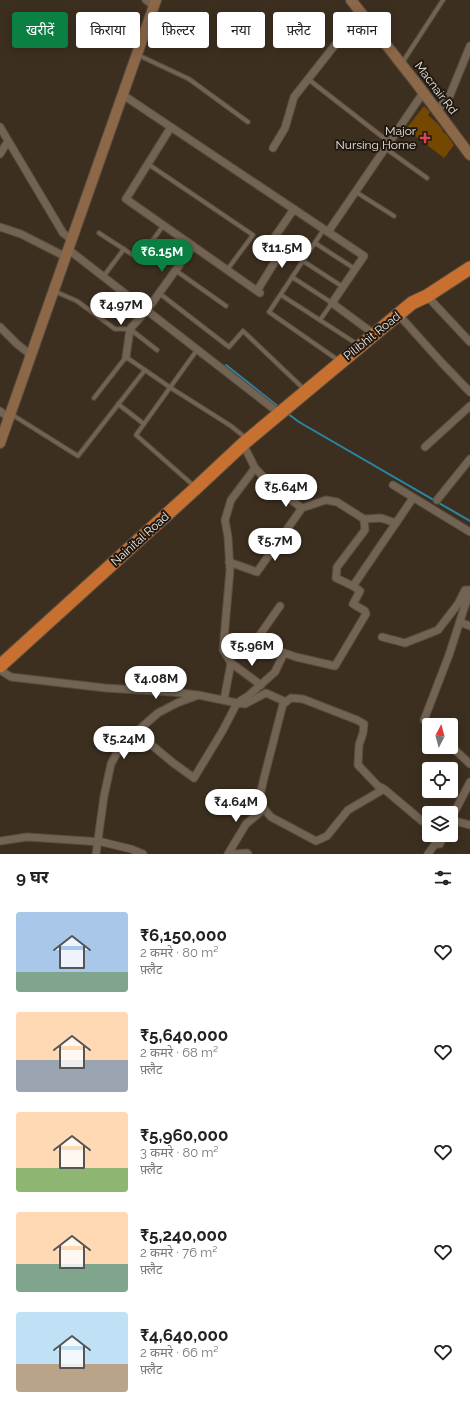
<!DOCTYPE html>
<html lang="hi">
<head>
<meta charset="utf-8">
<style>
  :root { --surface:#fff; --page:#f2f2f2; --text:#222; --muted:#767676; --accent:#0b8043 }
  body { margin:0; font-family:Raleway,"Noto Sans Devanagari",sans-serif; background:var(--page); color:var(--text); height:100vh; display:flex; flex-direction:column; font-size:15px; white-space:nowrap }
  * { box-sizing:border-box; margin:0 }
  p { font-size:13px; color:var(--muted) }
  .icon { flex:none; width:22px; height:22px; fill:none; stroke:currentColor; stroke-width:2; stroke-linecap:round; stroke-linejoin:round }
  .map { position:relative; height:854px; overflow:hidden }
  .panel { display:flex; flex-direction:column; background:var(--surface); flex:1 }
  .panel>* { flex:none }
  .top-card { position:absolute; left:12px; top:12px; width:446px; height:36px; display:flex; gap:8px }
  .needle { width:26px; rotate:6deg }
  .buttons { position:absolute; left:422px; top:718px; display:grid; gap:8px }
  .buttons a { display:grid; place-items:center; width:36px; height:36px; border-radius:4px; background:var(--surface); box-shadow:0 2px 10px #0003; font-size:20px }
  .price { position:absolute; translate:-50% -34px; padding:0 9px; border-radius:14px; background:#fff; color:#222; font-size:13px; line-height:26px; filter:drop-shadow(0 1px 2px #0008) }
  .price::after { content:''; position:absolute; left:50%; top:24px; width:12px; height:9px; margin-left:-6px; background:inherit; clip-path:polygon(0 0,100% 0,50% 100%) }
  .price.selected { background:var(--accent); color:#fff }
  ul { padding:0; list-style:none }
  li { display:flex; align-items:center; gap:12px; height:100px; padding:0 16px }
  li span { display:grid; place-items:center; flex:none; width:112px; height:80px; border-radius:4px; color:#555 }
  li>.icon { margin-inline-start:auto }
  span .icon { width:48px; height:48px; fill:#fffc; stroke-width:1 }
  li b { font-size:17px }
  h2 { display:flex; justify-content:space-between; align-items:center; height:48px; padding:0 16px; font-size:17px }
  .pill { padding:0 14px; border-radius:4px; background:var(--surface); box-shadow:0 2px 10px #0003; font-size:14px; line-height:36px }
  .pill.selected { background:var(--accent); color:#fff }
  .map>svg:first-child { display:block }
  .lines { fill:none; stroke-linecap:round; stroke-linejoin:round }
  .stream { stroke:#2887a5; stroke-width:2 }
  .building { fill:#744800 }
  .lane-casing { stroke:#584d3f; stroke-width:5.5 }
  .street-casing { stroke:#584d3f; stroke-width:9 }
  .secondary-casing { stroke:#584d3f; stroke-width:12 }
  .highway-casing { stroke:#584d3f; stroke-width:15 }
  .lane { stroke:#726352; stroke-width:3.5 }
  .street { stroke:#726352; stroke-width:7 }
  .secondary { stroke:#8c6748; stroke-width:10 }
  .highway { stroke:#c7702f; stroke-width:13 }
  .health-dot { fill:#e0444e; stroke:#1f1912; stroke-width:1.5 }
  .labels { text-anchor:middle; stroke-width:4; stroke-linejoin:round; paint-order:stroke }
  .street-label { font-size:12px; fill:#eee5dc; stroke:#1f1912 }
  .poi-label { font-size:12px; fill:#eee5dc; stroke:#1f1912; text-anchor:end }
</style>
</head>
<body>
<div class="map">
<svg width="470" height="854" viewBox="0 0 470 854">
  <rect width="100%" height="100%" fill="#3c2f20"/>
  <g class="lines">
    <g class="stream">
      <polyline points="226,365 280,408"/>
      <polyline points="287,413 299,422 470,521"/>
    </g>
  </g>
  <polygon class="building" points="424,106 430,112 428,115 438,124 443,130 442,131 447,135 454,145 444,158 406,129"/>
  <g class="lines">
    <g class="lane-casing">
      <g id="lane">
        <polyline points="138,55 189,79 248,122"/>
        <polyline points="402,63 443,0"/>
        <polyline points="308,79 389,142"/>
        <polyline points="385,148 427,178"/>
        <polyline points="148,164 253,235 227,270"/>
        <polyline points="356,192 394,216"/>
        <polyline points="324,229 269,312 338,360"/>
        <polyline points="99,233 139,259 163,226"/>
        <polyline points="315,243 355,269"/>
        <polyline points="303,261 343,287"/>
        <polyline points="175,270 226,306"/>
        <polyline points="103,277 124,249"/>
        <polyline points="292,277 332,303 320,320"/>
        <polyline points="54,291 77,301 115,329 130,329 157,350"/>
        <polyline points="159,293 229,347 243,331 305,390"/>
        <polyline points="281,295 357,344"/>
        <polyline points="94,398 126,357 171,388 231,426 246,438"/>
        <polyline points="118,404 144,424"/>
        <polyline points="11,414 78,456 145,370"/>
        <polyline points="194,486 136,435 197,350"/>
      </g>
    </g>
    <g class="street-casing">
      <g id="street">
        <polyline points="146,0 154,6"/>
        <polyline points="123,95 364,256 332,303 374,334"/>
        <polyline points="437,111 450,95 470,46"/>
        <polyline points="0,127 63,233 72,240"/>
        <polyline points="171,127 126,199 260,293"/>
        <polyline points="273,148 285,128 294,97 361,12"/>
        <polyline points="0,154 8,141"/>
        <polyline points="0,227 21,234 66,257"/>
        <polyline points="328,232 423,93"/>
        <polyline points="69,250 279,413"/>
        <polyline points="257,291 276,260 275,257 269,252 267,248 294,209"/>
        <polyline points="427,296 470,342"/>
        <polyline points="398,314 442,363 470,392"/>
        <polyline points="0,327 17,344 31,355"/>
        <polyline points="126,357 130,329 147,310 193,246"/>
        <polyline points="0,411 9,418"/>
        <polyline points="243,444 255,468 271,485 302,508 326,500 337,502 364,519 381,518 396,523"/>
        <polyline points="425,447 470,406"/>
        <polyline points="393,485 470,532"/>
        <polyline points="437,500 470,459"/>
        <polyline points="229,562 257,572 302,508"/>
        <polyline points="353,586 413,498"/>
        <polyline points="280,606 259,636 267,647 296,657 335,666 366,614 365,611 353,604 360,591 353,586 336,578 337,567 365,530 364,519"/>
        <polyline points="460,622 470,626"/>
        <polyline points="382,637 405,643 438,630 458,604 465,590 470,590 449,655 424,720 429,725"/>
        <polyline points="231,663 261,685"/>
        <polyline points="0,670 11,677 105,688 172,692 198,695 237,703 248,696 275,672 284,653"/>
        <polyline points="224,700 231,663 223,650 230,570 228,537 225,520 231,500 255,468"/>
        <polyline points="136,732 172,762 194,778 223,730 237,703 245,704 266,693 286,702"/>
        <polyline points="451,746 470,764"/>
        <polyline points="384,789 378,786 358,765 359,745 363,733 364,724 357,720 303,699 291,698 283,704 264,778 259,800 264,809 271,817 316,841 327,836 348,810 384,789 422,821 429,825"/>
        <polyline points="451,819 470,782"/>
        <polyline points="451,820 470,825"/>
        <polyline points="0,841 27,837 102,842 131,849 143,854"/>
        <polyline points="96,854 104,796 111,764 118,751 128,739 158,713 177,703 196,696"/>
        <polyline points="228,854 246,824 264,809"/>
        <polyline points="233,854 247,853 248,854"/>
        <polyline points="428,854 435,844 440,844 444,835"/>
      </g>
    </g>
    <g class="secondary-casing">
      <g id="secondary">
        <polyline points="351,0 417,84 470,155"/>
        <polyline points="0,443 156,0"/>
      </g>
    </g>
    <g class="highway-casing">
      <polyline id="highway" points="0,666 196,488 243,444 412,303 427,296 470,268"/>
    </g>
    <use href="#lane" class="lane"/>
    <use href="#street" class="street"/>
    <use href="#secondary" class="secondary"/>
    <use href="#highway" class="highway"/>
  </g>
  <path class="health-dot" d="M423 132h4v4h4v4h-4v4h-4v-4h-4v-4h4z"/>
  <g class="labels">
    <g class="street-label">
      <text transform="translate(436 88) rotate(53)" y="4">Macnair Rd</text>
      <text transform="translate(372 336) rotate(-39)" y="4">Pilibhit Road</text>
      <text transform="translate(140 539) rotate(-42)" y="4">Nainital Road</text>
    </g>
    <g class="poi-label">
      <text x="416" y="135">Major<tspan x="416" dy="14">Nursing Home</tspan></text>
    </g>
  </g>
</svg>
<div class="buttons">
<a><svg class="needle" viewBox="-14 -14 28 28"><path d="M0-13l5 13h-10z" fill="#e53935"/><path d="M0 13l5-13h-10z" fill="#767676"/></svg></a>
<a><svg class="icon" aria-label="locate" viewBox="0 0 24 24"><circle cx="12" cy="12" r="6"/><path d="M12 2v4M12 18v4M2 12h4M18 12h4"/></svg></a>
<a><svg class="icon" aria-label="layers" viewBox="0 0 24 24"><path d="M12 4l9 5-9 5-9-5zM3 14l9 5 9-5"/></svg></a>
</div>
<b class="price" style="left:282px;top:269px">₹11.5M</b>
<b class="price selected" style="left:162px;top:273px">₹6.15M</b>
<b class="price" style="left:121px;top:326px">₹4.97M</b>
<b class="price" style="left:286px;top:508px">₹5.64M</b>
<b class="price" style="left:275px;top:562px">₹5.7M</b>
<b class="price" style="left:252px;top:667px">₹5.96M</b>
<b class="price" style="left:156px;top:700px">₹4.08M</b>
<b class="price" style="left:124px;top:760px">₹5.24M</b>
<b class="price" style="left:236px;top:823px">₹4.64M</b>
<div class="top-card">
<a class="pill selected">खरीदें</a>
<a class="pill">किराया</a>
<a class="pill">फ़िल्टर</a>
<a class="pill">नया</a>
<a class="pill">फ़्लैट</a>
<a class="pill">मकान</a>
</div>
</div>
<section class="panel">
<h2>9 घर<svg class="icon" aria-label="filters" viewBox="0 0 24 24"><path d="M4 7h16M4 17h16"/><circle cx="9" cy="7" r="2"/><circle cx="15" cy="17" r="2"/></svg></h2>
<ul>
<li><span style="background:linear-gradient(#a9c7e8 75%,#7fa58c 0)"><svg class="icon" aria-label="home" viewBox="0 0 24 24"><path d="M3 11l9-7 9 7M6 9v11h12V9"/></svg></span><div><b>₹6,150,000</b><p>2 कमरे · 80 m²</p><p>फ़्लैट</p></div><svg class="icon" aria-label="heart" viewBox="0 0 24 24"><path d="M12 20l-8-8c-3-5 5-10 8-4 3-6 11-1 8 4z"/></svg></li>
<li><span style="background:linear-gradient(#ffd9b3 60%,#9aa5b1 0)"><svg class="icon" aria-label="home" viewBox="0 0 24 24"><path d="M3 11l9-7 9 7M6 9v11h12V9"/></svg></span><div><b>₹5,640,000</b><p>2 कमरे · 68 m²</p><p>फ़्लैट</p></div><svg class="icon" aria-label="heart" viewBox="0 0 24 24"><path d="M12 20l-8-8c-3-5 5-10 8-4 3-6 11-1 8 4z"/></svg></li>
<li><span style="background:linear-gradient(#ffd9b3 70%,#8fb573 0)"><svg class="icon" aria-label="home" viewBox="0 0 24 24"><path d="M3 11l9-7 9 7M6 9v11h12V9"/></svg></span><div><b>₹5,960,000</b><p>3 कमरे · 80 m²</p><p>फ़्लैट</p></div><svg class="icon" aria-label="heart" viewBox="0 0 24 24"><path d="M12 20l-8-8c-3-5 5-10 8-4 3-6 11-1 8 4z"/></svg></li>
<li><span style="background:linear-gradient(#ffd9b3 65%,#7fa58c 0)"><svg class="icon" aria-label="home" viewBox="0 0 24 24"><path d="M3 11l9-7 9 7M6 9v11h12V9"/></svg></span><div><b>₹5,240,000</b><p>2 कमरे · 76 m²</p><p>फ़्लैट</p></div><svg class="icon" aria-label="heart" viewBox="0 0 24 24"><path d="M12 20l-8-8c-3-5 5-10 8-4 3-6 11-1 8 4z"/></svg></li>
<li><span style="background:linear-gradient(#bfe0f5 65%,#b9a48a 0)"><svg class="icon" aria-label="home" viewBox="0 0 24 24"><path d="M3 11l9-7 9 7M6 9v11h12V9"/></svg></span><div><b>₹4,640,000</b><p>2 कमरे · 66 m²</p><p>फ़्लैट</p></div><svg class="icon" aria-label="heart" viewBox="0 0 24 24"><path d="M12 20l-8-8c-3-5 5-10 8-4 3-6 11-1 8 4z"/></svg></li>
</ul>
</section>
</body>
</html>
